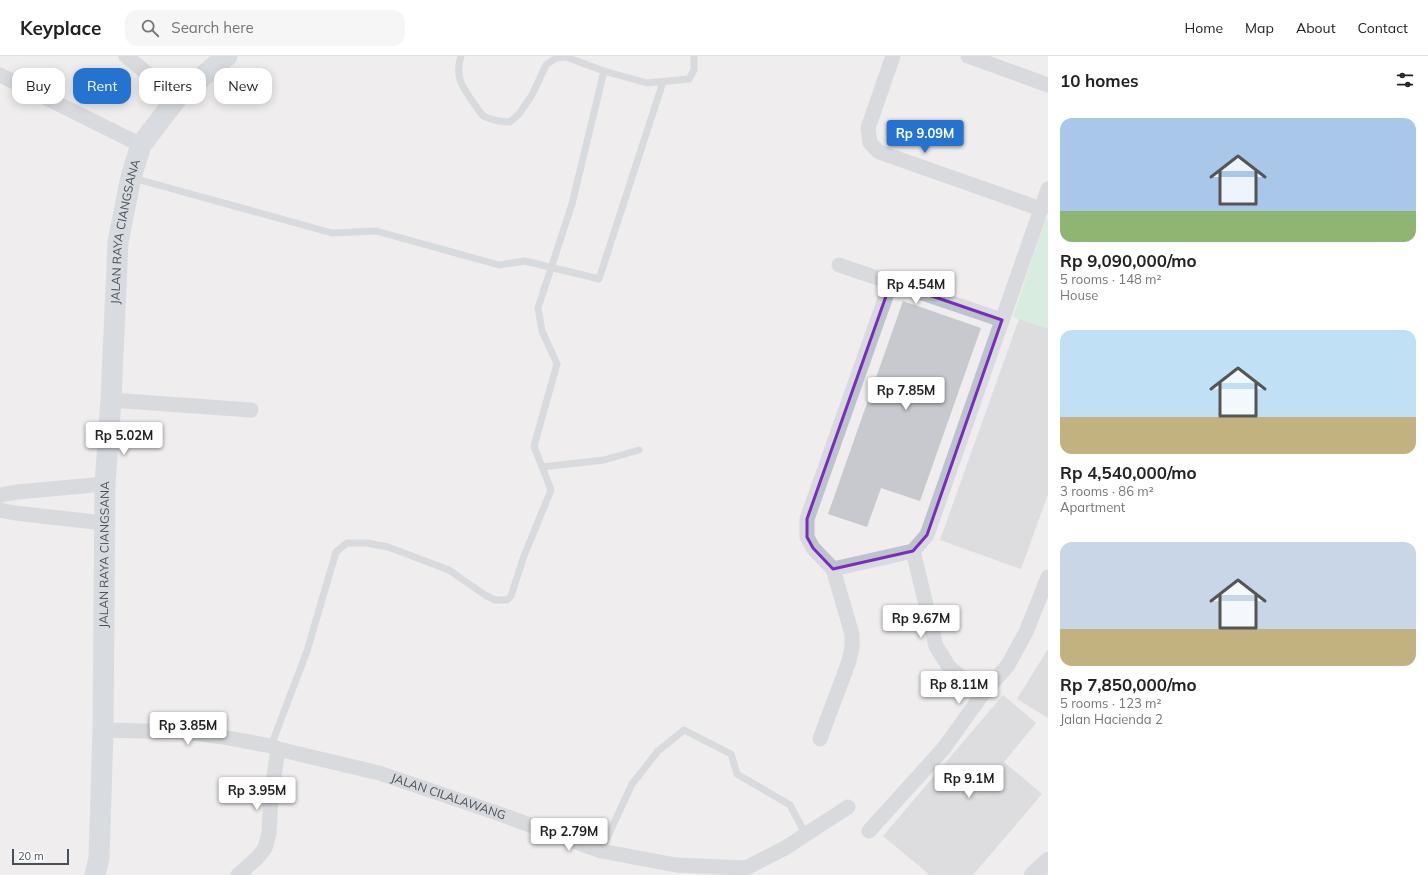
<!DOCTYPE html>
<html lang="en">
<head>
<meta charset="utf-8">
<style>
  :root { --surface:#fff; --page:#f6f6f6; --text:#222; --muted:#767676; --line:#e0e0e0; --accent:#2573d1 }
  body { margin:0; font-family:Mulish,sans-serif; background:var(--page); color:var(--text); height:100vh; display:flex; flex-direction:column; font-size:15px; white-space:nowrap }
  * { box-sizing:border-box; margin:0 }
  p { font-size:13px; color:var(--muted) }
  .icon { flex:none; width:22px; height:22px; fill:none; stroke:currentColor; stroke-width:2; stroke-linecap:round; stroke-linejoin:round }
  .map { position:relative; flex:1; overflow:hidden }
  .drawer { display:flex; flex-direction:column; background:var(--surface); width:380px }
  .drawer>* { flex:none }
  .guide { position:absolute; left:12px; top:12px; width:380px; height:36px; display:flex; gap:8px }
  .scale { position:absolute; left:12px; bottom:10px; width:57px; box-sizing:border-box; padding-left:4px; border:2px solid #475059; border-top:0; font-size:11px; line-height:14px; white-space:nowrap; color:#475059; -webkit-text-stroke:3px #fff; paint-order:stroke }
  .price { position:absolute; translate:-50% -34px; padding:0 9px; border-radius:4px; background:#fff; color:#222; font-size:13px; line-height:26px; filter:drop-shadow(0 1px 2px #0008) }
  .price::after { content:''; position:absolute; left:50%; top:24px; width:12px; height:9px; margin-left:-6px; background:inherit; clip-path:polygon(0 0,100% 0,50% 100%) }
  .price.active { background:var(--accent); color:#fff }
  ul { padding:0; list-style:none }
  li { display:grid; align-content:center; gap:8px; height:212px; padding:0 12px }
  li span { display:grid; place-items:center; height:124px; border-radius:12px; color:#555 }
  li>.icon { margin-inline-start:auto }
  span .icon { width:72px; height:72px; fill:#fffc; stroke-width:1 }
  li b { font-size:17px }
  h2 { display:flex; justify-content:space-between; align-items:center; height:48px; padding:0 12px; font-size:17px }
  .chip { padding:0 14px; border-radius:12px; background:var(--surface); box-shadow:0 2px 10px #0003; font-size:14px; line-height:36px }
  .chip.active { background:var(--accent); color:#fff }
  header { display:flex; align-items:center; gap:24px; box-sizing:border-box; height:56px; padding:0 20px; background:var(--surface); border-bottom:1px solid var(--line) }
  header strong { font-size:19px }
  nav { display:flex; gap:22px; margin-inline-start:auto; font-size:14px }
  .search { width:280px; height:36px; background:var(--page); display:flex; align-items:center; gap:10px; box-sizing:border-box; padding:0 14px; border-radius:12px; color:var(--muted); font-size:15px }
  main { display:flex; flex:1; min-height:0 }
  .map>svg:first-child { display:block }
  .green { fill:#bdebce }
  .building { fill:#c7c9cf }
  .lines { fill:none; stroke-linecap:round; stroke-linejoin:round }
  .service { stroke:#bcc4cb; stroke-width:7 }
  .minor { stroke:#bcc4cb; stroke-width:15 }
  .tertiary { stroke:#bcc4cb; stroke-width:18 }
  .secondary { stroke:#bcc6d0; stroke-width:21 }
  .marked { fill:none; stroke:#7b2cbf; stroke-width:3; stroke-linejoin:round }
  .labels { text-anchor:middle; stroke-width:3; stroke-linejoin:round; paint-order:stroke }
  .street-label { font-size:12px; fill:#475059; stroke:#fff }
</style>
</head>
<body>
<header>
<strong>Keyplace</strong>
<div class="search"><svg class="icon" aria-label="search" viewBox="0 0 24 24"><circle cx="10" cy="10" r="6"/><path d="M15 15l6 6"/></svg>Search here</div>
<nav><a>Home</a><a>Map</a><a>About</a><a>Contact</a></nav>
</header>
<main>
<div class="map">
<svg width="1048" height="819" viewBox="0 0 1048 819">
  <rect width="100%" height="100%" fill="#efeded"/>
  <polygon class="green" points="1048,162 1048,274 1013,261 1045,164"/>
  <g class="building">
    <polygon points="903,245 981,272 920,445 881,432 867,471 828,458"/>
    <polygon points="1019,263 1048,273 1048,438 1021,513 940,484"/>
    <polygon points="1048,593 1048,662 1017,643"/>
    <polygon points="1003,639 1036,667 1004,706 1042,738 973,819 930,819 883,780"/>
  </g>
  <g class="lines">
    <g class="service">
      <path d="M461 0C454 21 463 32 475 49 478 53 481 59 485 61 493 64 502 66 510 66L519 58 532 39 546 9 556 2 566 1 604 15 647 27 689 23 694 14V0"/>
      <polyline points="133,122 332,177 376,175 499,209 525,205 599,223 663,26"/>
      <polyline points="542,411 604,404 639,394"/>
      <polyline points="271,690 307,595 336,496 347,487 367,487 388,491 449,514 485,539 495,544 507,544 511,540 524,500 551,434 534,390 557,308 542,275 538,252 572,148 604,15"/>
      <polyline points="601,795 632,728 658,695 684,674 731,698 737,718 790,749 806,779"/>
    </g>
    <g class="minor">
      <polyline points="126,0 177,42"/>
      <polyline points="893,0 868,72 870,87 879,96 1041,153"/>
      <polyline points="968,0 1048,29"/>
      <polyline points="0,19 141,89"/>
      <polyline points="839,209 1002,264"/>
      <polyline points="891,226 807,463 807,481 813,492 833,513 913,495 927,479 1048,133"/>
      <polyline points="111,344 251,354"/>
      <polyline points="0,439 17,436 105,428"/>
      <polyline points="0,454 15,457 104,467"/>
      <polyline points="913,495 936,590 949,611 982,639"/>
      <path id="s1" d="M103 674 187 676 223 681 271 690 278 693 379 717 497 757 601 795 676 809 746 812 785 792 848 751"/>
      <polyline points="820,683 849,605 852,592 852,578 833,513"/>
      <polyline points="869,775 944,692 982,639 1008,609 1026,576 1048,521"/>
      <polyline points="238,819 258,801 265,792 269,777 271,741 278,693"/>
    </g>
    <polyline class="tertiary" points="1033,819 1048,805"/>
    <path class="secondary" id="s2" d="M95 819 99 802 103 674 105 428 111 344 118 186 131 121 141 89 177 42 227 0"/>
  </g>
  <path d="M0 0H1048V819H0ZM891 226 1002 264 927 479 913 495 833 513 813 492 807 481V463Z" fill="#efeded" fill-opacity=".55" fill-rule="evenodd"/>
  <path class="marked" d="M891 226 1002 264 927 479 913 495 833 513 813 492 807 481V463Z"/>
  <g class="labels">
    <g class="street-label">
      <text dy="4" stroke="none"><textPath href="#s2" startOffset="645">JALAN RAYA CIANGSANA</textPath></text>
      <text dy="4" stroke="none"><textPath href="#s2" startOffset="321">JALAN RAYA CIANGSANA</textPath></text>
      <text dy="4" stroke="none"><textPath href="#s1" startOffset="354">JALAN CILALAWANG</textPath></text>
    </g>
  </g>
</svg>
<div class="scale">20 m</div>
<b class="price active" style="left:925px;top:98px">Rp 9.09M</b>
<b class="price" style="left:916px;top:249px">Rp 4.54M</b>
<b class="price" style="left:906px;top:355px">Rp 7.85M</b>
<b class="price" style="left:124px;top:400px">Rp 5.02M</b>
<b class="price" style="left:921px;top:583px">Rp 9.67M</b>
<b class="price" style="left:959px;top:649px">Rp 8.11M</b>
<b class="price" style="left:188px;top:690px">Rp 3.85M</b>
<b class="price" style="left:969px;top:743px">Rp 9.1M</b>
<b class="price" style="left:257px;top:755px">Rp 3.95M</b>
<b class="price" style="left:569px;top:796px">Rp 2.79M</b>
<div class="guide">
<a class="chip">Buy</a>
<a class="chip active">Rent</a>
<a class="chip">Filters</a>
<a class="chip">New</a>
</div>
</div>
<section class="drawer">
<h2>10 homes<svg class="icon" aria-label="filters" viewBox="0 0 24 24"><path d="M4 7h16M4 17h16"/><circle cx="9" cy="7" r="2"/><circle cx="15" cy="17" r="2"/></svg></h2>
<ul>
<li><span style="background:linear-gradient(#a9c7e8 75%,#8fb573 0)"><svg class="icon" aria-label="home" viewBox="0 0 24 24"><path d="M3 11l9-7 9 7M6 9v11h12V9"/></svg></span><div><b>Rp 9,090,000/mo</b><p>5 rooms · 148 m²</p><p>House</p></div></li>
<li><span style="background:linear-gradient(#bfe0f5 70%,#c2b280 0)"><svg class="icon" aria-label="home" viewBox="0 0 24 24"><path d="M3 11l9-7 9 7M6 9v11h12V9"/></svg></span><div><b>Rp 4,540,000/mo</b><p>3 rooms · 86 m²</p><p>Apartment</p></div></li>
<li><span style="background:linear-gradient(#c9d6e8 70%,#c2b280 0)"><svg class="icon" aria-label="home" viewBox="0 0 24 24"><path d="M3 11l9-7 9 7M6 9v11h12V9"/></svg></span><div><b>Rp 7,850,000/mo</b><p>5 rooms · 123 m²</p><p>Jalan Hacienda 2</p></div></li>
</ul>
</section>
</main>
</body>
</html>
